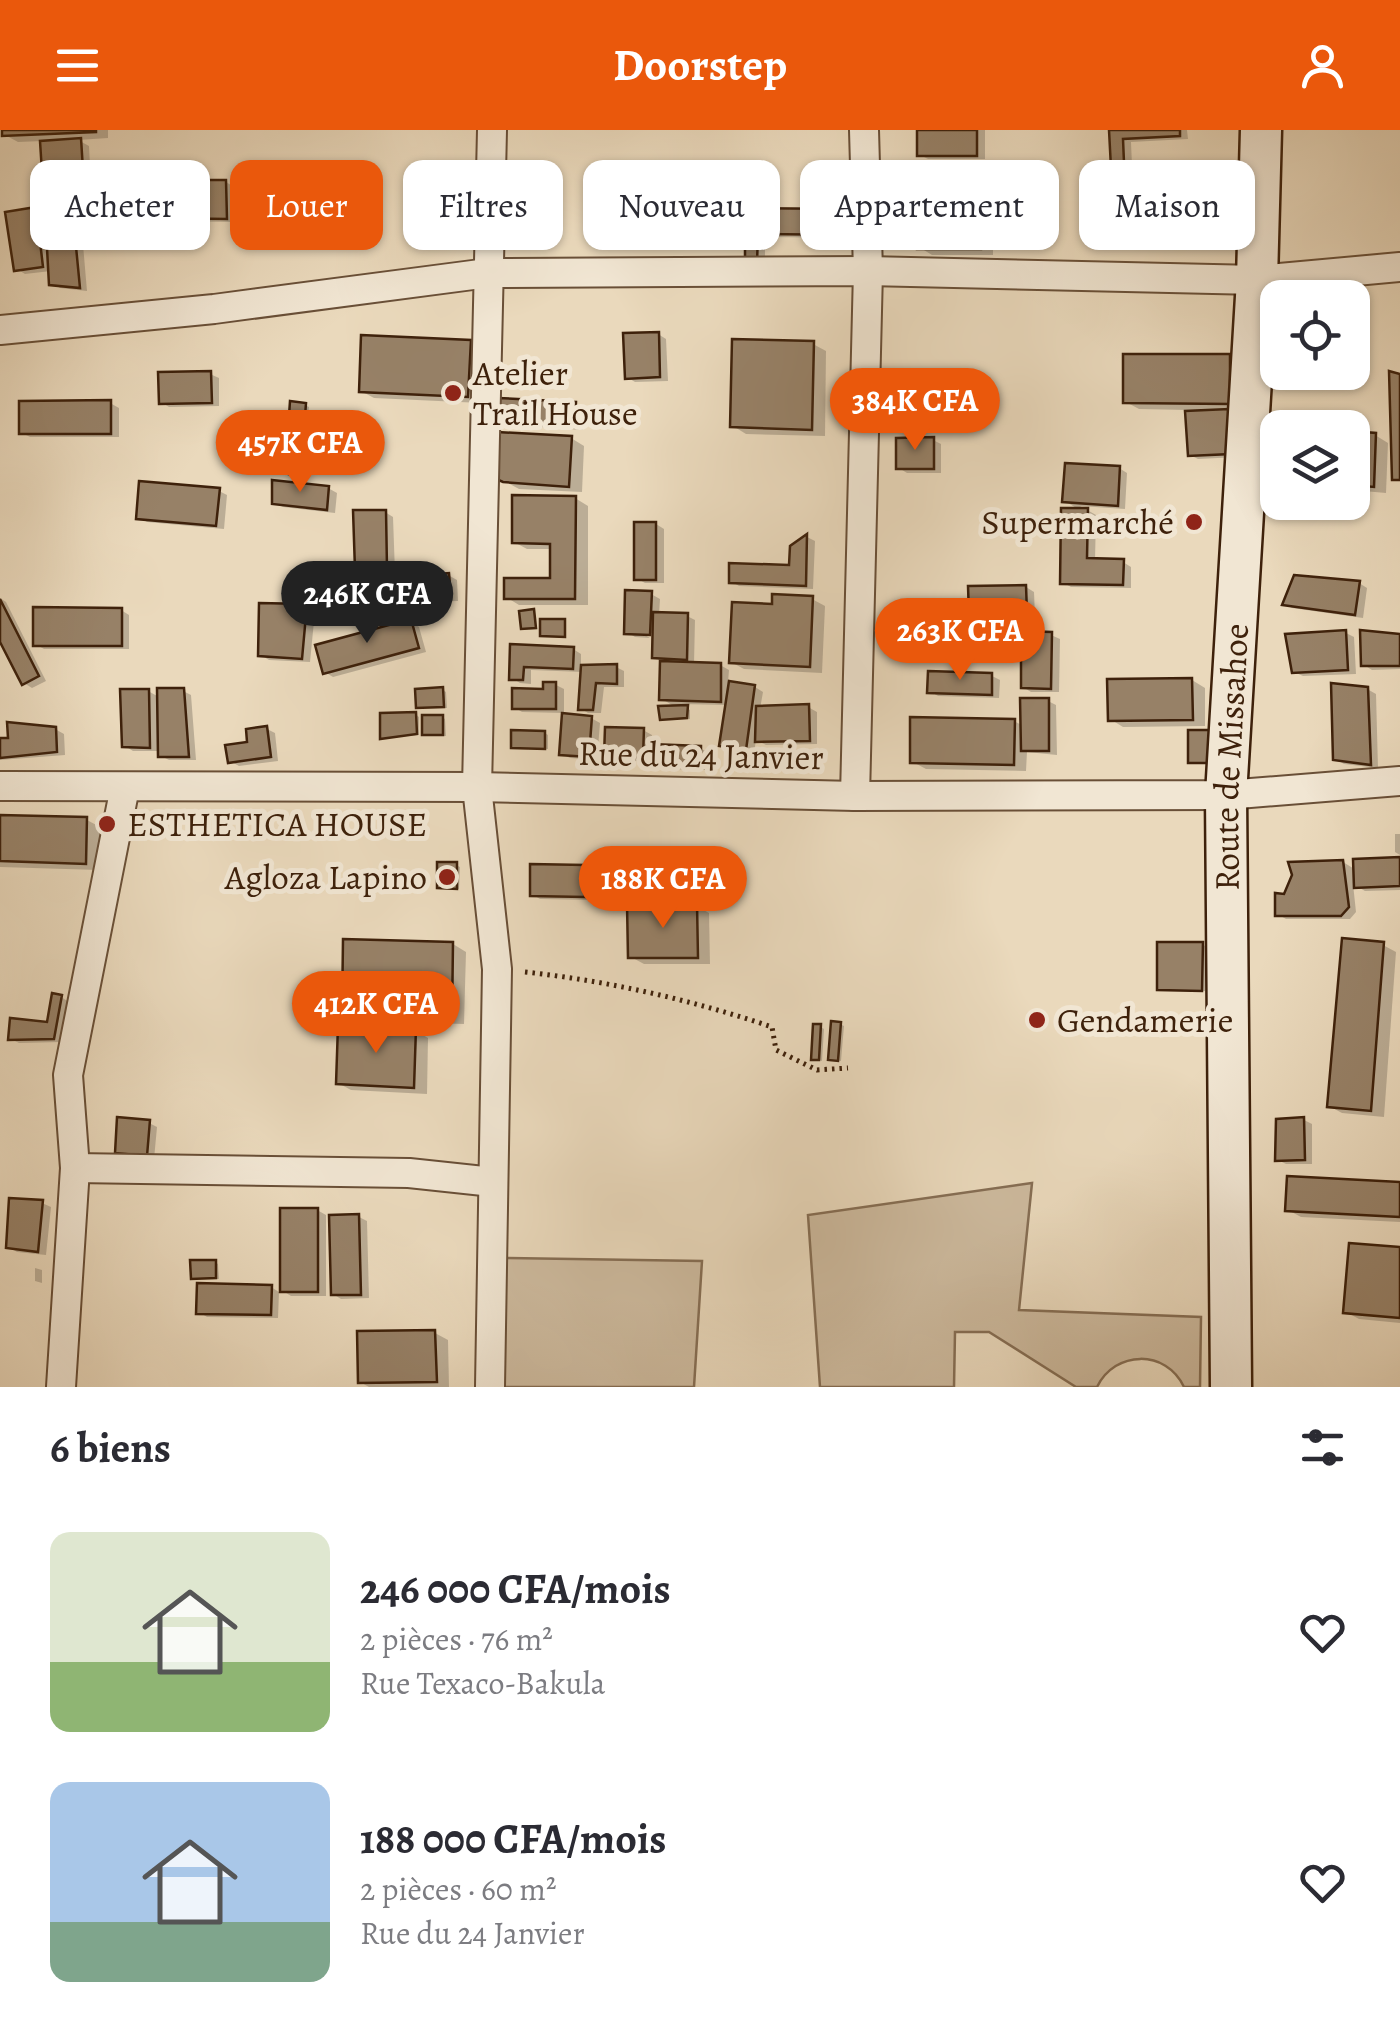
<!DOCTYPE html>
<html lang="fr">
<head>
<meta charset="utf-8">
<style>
  :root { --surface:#fff; --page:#f7f7f7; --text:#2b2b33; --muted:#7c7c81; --accent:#ea580c }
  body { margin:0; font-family:Alegreya,serif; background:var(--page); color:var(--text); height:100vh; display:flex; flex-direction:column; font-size:38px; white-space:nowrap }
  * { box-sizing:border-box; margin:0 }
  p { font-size:32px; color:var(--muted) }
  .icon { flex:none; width:55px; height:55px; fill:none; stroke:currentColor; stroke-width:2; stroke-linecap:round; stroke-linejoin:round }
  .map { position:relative; height:1257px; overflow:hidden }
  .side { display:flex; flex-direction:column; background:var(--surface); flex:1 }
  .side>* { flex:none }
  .guide { position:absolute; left:30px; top:30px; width:1340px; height:90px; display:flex; gap:20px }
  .controls { position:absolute; left:1260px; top:150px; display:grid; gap:20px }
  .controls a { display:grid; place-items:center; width:110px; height:110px; border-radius:20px; background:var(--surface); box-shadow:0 2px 8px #0004; font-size:50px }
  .price { position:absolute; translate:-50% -85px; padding:0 22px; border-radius:35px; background:var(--accent); color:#fff; font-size:32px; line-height:65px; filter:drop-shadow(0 2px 5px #0008) }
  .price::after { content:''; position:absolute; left:50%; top:60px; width:30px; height:22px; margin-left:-15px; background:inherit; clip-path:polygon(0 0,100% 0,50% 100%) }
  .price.on { background:#222; color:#fff }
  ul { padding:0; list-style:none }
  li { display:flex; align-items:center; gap:30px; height:250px; padding:0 50px }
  li span { display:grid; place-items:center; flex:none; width:280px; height:200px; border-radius:20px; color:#555 }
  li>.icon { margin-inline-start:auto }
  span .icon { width:120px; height:120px; fill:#fffc; stroke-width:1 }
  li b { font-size:42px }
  h2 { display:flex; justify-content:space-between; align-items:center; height:120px; padding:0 50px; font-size:42px }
  .chip { padding:0 35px; border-radius:20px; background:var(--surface); box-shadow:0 2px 8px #0004; font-size:35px; line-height:90px }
  .chip.on { background:var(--accent); color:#fff }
  header { display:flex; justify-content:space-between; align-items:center; height:130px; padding:0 50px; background:var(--accent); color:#fff; font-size:45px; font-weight:700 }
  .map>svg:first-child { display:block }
  .green { fill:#cdba9e; stroke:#866e54; stroke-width:2.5 }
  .shadow { fill:#0003 }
  .building { fill:#978167; stroke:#3e210b; stroke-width:2.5 }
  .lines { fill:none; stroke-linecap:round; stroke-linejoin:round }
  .minor-casing { stroke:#694f37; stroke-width:32 }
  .secondary-casing { stroke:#3e210b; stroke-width:45 }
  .path { stroke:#3e210b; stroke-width:5; stroke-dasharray:2.5 5; stroke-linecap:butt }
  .minor { stroke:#f1e6d3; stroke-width:28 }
  .secondary { stroke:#f1e6d3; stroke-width:40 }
  .poi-dot { fill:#8f2418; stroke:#f1e6d3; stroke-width:4 }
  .labels { text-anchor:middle; stroke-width:10; stroke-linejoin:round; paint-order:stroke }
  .poi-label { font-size:35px; fill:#3e210b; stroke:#f1e6d3; text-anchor:start }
  .street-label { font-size:35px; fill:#3e210b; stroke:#f1e6d3 }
</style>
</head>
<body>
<header><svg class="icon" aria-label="menu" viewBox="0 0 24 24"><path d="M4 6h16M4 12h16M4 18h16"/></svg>Doorstep<svg class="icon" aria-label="person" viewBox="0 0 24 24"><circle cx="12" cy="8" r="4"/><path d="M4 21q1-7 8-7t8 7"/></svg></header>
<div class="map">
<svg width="1400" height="1257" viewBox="0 0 1400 1257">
  <rect width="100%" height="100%" fill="#ead9bc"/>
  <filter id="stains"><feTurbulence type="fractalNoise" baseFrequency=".002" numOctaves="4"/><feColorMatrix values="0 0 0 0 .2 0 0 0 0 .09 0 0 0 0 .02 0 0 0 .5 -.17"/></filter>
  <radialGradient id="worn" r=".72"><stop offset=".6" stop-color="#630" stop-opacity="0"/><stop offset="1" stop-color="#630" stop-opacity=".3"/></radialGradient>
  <g class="green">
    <path d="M1032 1053 1019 1180 1201 1187 1200 1257H1184C1166 1219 1115 1220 1097 1257H1076L989 1202H955L954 1257H820L808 1085Z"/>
    <polygon points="505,1128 702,1131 694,1257 503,1257"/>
  </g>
  <g class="shadow">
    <polygon points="5,0 108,0 108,8 78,10 89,16 92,75 54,77 46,72 43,11 18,12 5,5"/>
    <polygon points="919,0 985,0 985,29 928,29 920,25"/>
    <polygon points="1111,0 1187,0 1188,9 1131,12 1133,59 1122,60 1114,55"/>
    <polygon points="226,52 234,57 234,92 168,91 160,87"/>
    <polygon points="980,55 993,62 993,125 932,125 919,117"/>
    <polygon points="311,68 319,73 314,101 248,84"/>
    <polygon points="36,80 44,84 46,102 74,99 82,103 87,161 60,158 52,153 51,141 25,144 17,139"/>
    <polygon points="748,80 853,82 861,108 765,107 765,136 755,136"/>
    <polygon points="658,204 666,209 668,251 635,252 627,247"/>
    <polygon points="470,213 483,220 481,273 374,268 361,261"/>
    <polygon points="813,214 826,221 825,306 746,304 733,296"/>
    <polygon points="1230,227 1243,234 1242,280 1224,280 1238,327 1198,329 1190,325 1187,280 1139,279 1126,272"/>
    <polygon points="210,244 219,248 219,276 169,277 161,272"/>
    <polygon points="110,273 119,278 119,307 30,307 22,303"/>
    <polygon points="576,274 584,279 583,300 508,295 500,290"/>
    <polygon points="305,275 309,277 306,301 304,301"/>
    <polygon points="1352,304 1375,305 1388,313 1386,363 1352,360"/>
    <polygon points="571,308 584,316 582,362 519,359 497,347"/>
    <polygon points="933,310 941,314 941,343 907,343 899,338"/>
    <polygon points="304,312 312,316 304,349 237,329"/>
    <polygon points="1119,338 1127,343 1125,379 1080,376 1096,385 1095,431 1123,432 1131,437 1131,458 1071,457 1062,452 1081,381 1065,371"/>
    <polygon points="328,358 337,363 335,383 283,377 275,373"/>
    <polygon points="219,361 227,365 224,399 147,392 139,387"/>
    <polygon points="575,368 588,376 588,475 519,475 506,467 552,451 552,419 527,419 514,412"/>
    <polygon points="385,382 393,387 395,443 366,444 357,439"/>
    <polygon points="656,394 664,399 664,453 645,453 636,448"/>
    <polygon points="807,407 815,411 813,459 739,456 731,451 792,437 792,417"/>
    <polygon points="448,445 457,450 458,471 413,472 405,468"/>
    <polygon points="1359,453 1367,458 1363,488 1292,478 1285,474"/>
    <polygon points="1026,457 1034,462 1035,487 980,489 972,484"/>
    <polygon points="651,464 660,469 659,485 687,486 695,490 694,534 720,535 729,540 728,553 755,557 763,562 760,579 808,577 817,582 817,614 766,615 756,610 754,623 730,619 722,615 728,575 680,574 690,580 690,589 662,588 677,578 662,569 663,532 654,527 655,505 641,497 638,501 650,508 635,507 627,502"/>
    <polygon points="0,468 6,472 46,551 32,558 24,553 0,506"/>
    <polygon points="812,469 825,476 822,543 744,539 731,532 774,476"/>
    <polygon points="307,476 315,481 310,532 269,530 261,525"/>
    <polygon points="121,480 129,485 129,519 44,519 35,514"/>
    <polygon points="411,492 419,497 426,522 333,547 325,542"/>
    <polygon points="1346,503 1354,507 1356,544 1303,546 1294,542"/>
    <polygon points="1051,505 1060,509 1059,562 1031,562 1023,557"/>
    <polygon points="1400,506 1400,539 1372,540 1364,535"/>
    <polygon points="513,517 573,519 581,524 581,538 616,537 624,541 624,557 604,557 601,583 588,583 580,578 583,542 531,540 531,554 520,553 512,548"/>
    <polygon points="992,546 1000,550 999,568 938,566 930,561"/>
    <polygon points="1192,550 1205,558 1205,596 1123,597 1110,589"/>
    <polygon points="556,555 564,559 564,583 522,582 514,577"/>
    <polygon points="1367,559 1376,564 1378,638 1344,634 1336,629"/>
    <polygon points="443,560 446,562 447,578 419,577"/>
    <polygon points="148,561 159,567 183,561 191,565 196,630 169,630 161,626 161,621 133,621 125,616"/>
    <polygon points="1048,571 1056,575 1057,625 1027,622 1026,641 926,639 913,632 1014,591 1023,596"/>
    <polygon points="416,585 419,587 419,605 383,608"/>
    <polygon points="442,587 445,589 446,606 424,604"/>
    <polygon points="591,588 600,593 597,630 570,628 562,624"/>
    <polygon points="55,599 64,604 65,625 0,630 0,610 11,611"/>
    <polygon points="267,599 275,603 278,631 239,636 230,631"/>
    <polygon points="643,600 652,605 651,616 700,618 709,623 709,640 660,639 652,632 615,630 606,625"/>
    <polygon points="545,603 548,605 548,619 513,617"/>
    <polygon points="0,687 87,690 100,697 98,740 0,737"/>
    <polygon points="1395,704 1400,704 1400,725 1395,722"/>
    <polygon points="1400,729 1400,760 1365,761 1353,754 1356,782 1350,789 1286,789 1277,784 1286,766 1343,732 1356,740"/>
    <polygon points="456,735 460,737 459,759 440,757"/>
    <polygon points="585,738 593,742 593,770 540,769 532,764"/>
    <polygon points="696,776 709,783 710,834 644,834 631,827"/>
    <polygon points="453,814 466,822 464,894 358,891 345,884"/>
    <polygon points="1202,814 1205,816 1205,861 1160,859"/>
    <polygon points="1383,815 1396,822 1384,987 1342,983 1329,976"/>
    <polygon points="61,867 69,872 62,912 19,913 11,909 49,895"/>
    <polygon points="840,894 844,896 841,931 834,930"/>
    <polygon points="821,897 824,899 822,931 813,928"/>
    <polygon points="416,901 428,908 427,964 351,960 338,953"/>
    <polygon points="1304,990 1312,994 1312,1034 1286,1034 1278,1030"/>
    <polygon points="149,993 157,997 154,1029 125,1026 117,1022"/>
    <polygon points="1400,1055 1400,1092 1301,1087 1288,1080"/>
    <polygon points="42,1073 51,1077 46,1125 17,1122 9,1117"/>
    <polygon points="317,1080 326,1085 326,1166 291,1166 283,1161"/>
    <polygon points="359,1087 367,1091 369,1168 341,1169 333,1164"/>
    <polygon points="1400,1120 1400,1193 1359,1189 1346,1182"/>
    <polygon points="215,1132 218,1134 219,1149 193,1147"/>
    <polygon points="35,1138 42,1140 42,1153 35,1151"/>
    <polygon points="271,1157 279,1162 278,1188 207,1187 199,1182"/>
    <polygon points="435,1203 448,1210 449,1257 369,1257 360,1252"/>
  </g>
  <g class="building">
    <polygon points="2,0 96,0 96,2 2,6"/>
    <rect x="917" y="0" width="60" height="26"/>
    <polygon points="1109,0 1180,0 1180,6 1123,9 1125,56 1112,57"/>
    <polygon points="81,8 85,72 44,74 40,11"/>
    <polygon points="157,50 226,50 227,89 157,88"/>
    <rect x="917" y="52" width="64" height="67"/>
    <polygon points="252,53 312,66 305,98 245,85"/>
    <polygon points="36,77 43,137 14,141 5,82"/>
    <polygon points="745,78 854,79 854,105 758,104 757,133 745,133"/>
    <polygon points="74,96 80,158 49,155 46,100"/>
    <polygon points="659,202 660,247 625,249 623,203"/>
    <polygon points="361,205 471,210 468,267 359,262"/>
    <polygon points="732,209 814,211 812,300 730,297"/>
    <polygon points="1123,224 1230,224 1230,274 1123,273"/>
    <polygon points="211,241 212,273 159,274 158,242"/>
    <polygon points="1389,241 1400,244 1400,350 1392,350"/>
    <polygon points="498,268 576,272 575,297 497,292"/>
    <polygon points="111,270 111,304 19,304 19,271"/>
    <polygon points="290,271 306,273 304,301 298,300 299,287 289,286"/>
    <polygon points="1229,279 1231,324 1188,326 1185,281"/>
    <polygon points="244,294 305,309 296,346 234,330"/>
    <polygon points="1352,301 1376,303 1374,357 1352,355"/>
    <polygon points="497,302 572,306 569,357 503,352 494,348"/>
    <polygon points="934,307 934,339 896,339 896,308"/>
    <polygon points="1065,333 1120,336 1118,376 1062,372"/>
    <polygon points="272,350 329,356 327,380 272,374"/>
    <polygon points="139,351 220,358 216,396 136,389"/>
    <polygon points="512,365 576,366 575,469 504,469 504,448 550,448 550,414 512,413"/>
    <polygon points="1061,378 1088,378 1087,428 1124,429 1123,455 1060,454"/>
    <polygon points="353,380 386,380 387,439 355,440"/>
    <rect x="634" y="392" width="22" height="58"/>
    <polygon points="807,404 806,456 729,453 729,433 789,435 790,416"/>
    <polygon points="449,443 451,467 402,469 400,447"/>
    <polygon points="1294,445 1360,451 1355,485 1282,475"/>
    <polygon points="1026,455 1027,484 969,486 968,456"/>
    <polygon points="625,460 652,461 650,505 624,504"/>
    <polygon points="772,464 813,466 810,537 729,533 732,472 772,474"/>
    <polygon points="0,469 39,546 22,555 0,512"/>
    <polygon points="259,473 307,474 302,529 258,526"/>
    <polygon points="33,477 122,478 122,516 33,516"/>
    <polygon points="534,479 536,498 521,499 519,481"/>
    <polygon points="653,482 688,483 687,530 652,528"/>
    <polygon points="411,489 419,518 323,544 315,515"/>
    <polygon points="540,489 565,489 565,507 540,506"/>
    <polygon points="1346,500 1348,540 1292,543 1285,504"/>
    <polygon points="1360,500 1400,504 1400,536 1361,536"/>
    <polygon points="1021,501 1052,502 1051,559 1021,558"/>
    <polygon points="510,514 574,517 573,539 524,537 523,550 509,550"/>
    <polygon points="660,531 721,533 721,572 659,570"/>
    <polygon points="617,534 617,554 596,553 593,580 578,580 581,535"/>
    <polygon points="928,541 992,543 992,565 927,563"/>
    <polygon points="1192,548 1193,590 1108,591 1107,549"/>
    <polygon points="729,551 755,555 746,620 719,616"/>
    <polygon points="543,552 556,552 556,579 512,579 512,558 543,559"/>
    <polygon points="1331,553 1368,557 1371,635 1333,630"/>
    <polygon points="443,557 444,577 416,578 415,559"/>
    <polygon points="157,558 184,558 189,627 158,627"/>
    <polygon points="120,559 149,559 150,618 122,617"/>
    <polygon points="1020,568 1049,568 1049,621 1021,621"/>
    <polygon points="809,574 810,611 755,612 756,576"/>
    <polygon points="688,575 687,588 660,590 658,576"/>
    <polygon points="416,582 417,604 380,609 380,583"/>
    <polygon points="562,583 592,586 589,627 559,625"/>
    <rect x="422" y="585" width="21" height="20"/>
    <polygon points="910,587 1015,589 1014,635 910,633"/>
    <polygon points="7,592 56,597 57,622 0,628 0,608 8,608"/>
    <polygon points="267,596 271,627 228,633 225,615 247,612 246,599"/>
    <polygon points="605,597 644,598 643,628 604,627"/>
    <polygon points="511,600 545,601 545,619 511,618"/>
    <rect x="1188" y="600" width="31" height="33"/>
    <polygon points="650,614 701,616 701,636 649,636"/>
    <polygon points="0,685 87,687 86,734 0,731"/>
    <polygon points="1400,727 1400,756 1354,758 1353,729"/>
    <polygon points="1343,730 1349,777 1341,786 1275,786 1275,763 1284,764 1292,745 1288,732"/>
    <polygon points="437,732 457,732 457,759 437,758"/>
    <polygon points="530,734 585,735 585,767 530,766"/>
    <polygon points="697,773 698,828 628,828 627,774"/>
    <polygon points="1342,808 1384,812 1371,981 1327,977"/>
    <polygon points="343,809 453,812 452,888 342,885"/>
    <polygon points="1157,812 1203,812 1202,861 1157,860"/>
    <polygon points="52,863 62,865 54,909 8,910 10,888 47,892"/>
    <polygon points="831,891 841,892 838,931 828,930"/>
    <polygon points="813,894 821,894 819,930 811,930"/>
    <polygon points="338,895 416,898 414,958 336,954"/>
    <polygon points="117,987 150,990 147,1026 115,1023"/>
    <polygon points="1304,987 1305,1030 1275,1031 1276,989"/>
    <polygon points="1287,1046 1400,1052 1400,1087 1285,1081"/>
    <polygon points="9,1068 43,1070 38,1122 6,1118"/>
    <rect x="280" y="1078" width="38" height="84"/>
    <polygon points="359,1084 361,1165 331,1165 329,1085"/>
    <polygon points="1349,1113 1400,1117 1400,1188 1343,1183"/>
    <polygon points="190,1130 216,1130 216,1148 191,1149"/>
    <polygon points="197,1153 272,1155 271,1185 196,1184"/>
    <polygon points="435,1200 437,1252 358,1253 357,1201"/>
  </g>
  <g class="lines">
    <g class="minor-casing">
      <g id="minor">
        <polyline points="0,200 214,179 488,143 868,141 1257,150 1400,137"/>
        <polyline points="0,656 477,657 855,666 1226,665 1400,651"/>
        <polyline points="855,666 868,141 864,0"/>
        <polyline points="75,1038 409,1043 493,1052"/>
        <polyline points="61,1257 75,1038 68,945 125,657"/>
        <polyline points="490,1257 497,839 477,657 492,0"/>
      </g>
    </g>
    <g class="secondary-casing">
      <g id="secondary">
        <path id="s1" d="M1231 1257 1226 665 1257 150 1261 0"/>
      </g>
    </g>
    <path class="path" d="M525 842C609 851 692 870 772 897L776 920 817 940 848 938"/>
    <use href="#minor" class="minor"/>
    <use href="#secondary" class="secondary"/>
  </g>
  <g class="poi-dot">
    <circle cx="453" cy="263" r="10"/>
    <circle cx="1194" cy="392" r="10"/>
    <circle cx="107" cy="694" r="10"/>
    <circle cx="447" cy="747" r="10"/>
    <circle cx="1037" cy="890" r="10"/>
  </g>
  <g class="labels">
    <g class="poi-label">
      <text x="473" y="255">Atelier<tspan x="473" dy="40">Trail House</tspan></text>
      <text x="1174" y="404" text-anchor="end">Supermarché</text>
      <text x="127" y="706">ESTHETICA HOUSE</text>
      <text x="427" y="759" text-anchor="end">Agloza Lapino</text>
      <text x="1057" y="902">Gendamerie</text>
    </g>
    <g class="street-label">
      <text transform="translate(701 625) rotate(1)" y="12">Rue du 24 Janvier</text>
      <text dy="12" stroke="none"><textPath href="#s1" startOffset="630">Route de Missahoe</textPath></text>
    </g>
  </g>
  <rect width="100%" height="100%" filter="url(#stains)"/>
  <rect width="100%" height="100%" fill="url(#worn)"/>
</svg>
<div class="controls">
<a><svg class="icon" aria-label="locate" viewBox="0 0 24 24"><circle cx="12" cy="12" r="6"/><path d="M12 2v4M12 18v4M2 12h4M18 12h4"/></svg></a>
<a><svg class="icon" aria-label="layers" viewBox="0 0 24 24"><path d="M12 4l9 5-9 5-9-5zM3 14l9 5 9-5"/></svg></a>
</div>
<b class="price" style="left:915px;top:323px">384K CFA</b>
<b class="price" style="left:300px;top:365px">457K CFA</b>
<b class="price on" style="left:367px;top:516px">246K CFA</b>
<b class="price" style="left:960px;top:553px">263K CFA</b>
<b class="price" style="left:663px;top:801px">188K CFA</b>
<b class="price" style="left:376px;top:926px">412K CFA</b>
<div class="guide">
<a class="chip">Acheter</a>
<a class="chip on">Louer</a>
<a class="chip">Filtres</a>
<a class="chip">Nouveau</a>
<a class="chip">Appartement</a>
<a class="chip">Maison</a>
</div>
</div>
<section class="side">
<h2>6 biens<svg class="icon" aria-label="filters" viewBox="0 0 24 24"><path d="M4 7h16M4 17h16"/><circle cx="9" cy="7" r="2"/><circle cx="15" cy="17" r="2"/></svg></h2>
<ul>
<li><span style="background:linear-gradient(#dfe7d0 65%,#8fb573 0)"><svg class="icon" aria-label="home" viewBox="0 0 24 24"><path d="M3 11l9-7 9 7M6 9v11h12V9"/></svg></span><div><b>246 000 CFA/mois</b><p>2 pièces · 76 m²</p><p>Rue Texaco-Bakula</p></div><svg class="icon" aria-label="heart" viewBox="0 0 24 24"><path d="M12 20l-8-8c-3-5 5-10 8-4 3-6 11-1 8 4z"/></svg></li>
<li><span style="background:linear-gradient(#a9c7e8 70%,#7fa58c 0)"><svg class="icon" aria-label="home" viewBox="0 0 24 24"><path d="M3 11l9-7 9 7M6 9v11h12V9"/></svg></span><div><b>188 000 CFA/mois</b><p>2 pièces · 60 m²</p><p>Rue du 24 Janvier</p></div><svg class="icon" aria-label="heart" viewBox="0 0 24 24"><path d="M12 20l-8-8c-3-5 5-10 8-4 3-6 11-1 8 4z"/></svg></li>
</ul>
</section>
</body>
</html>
